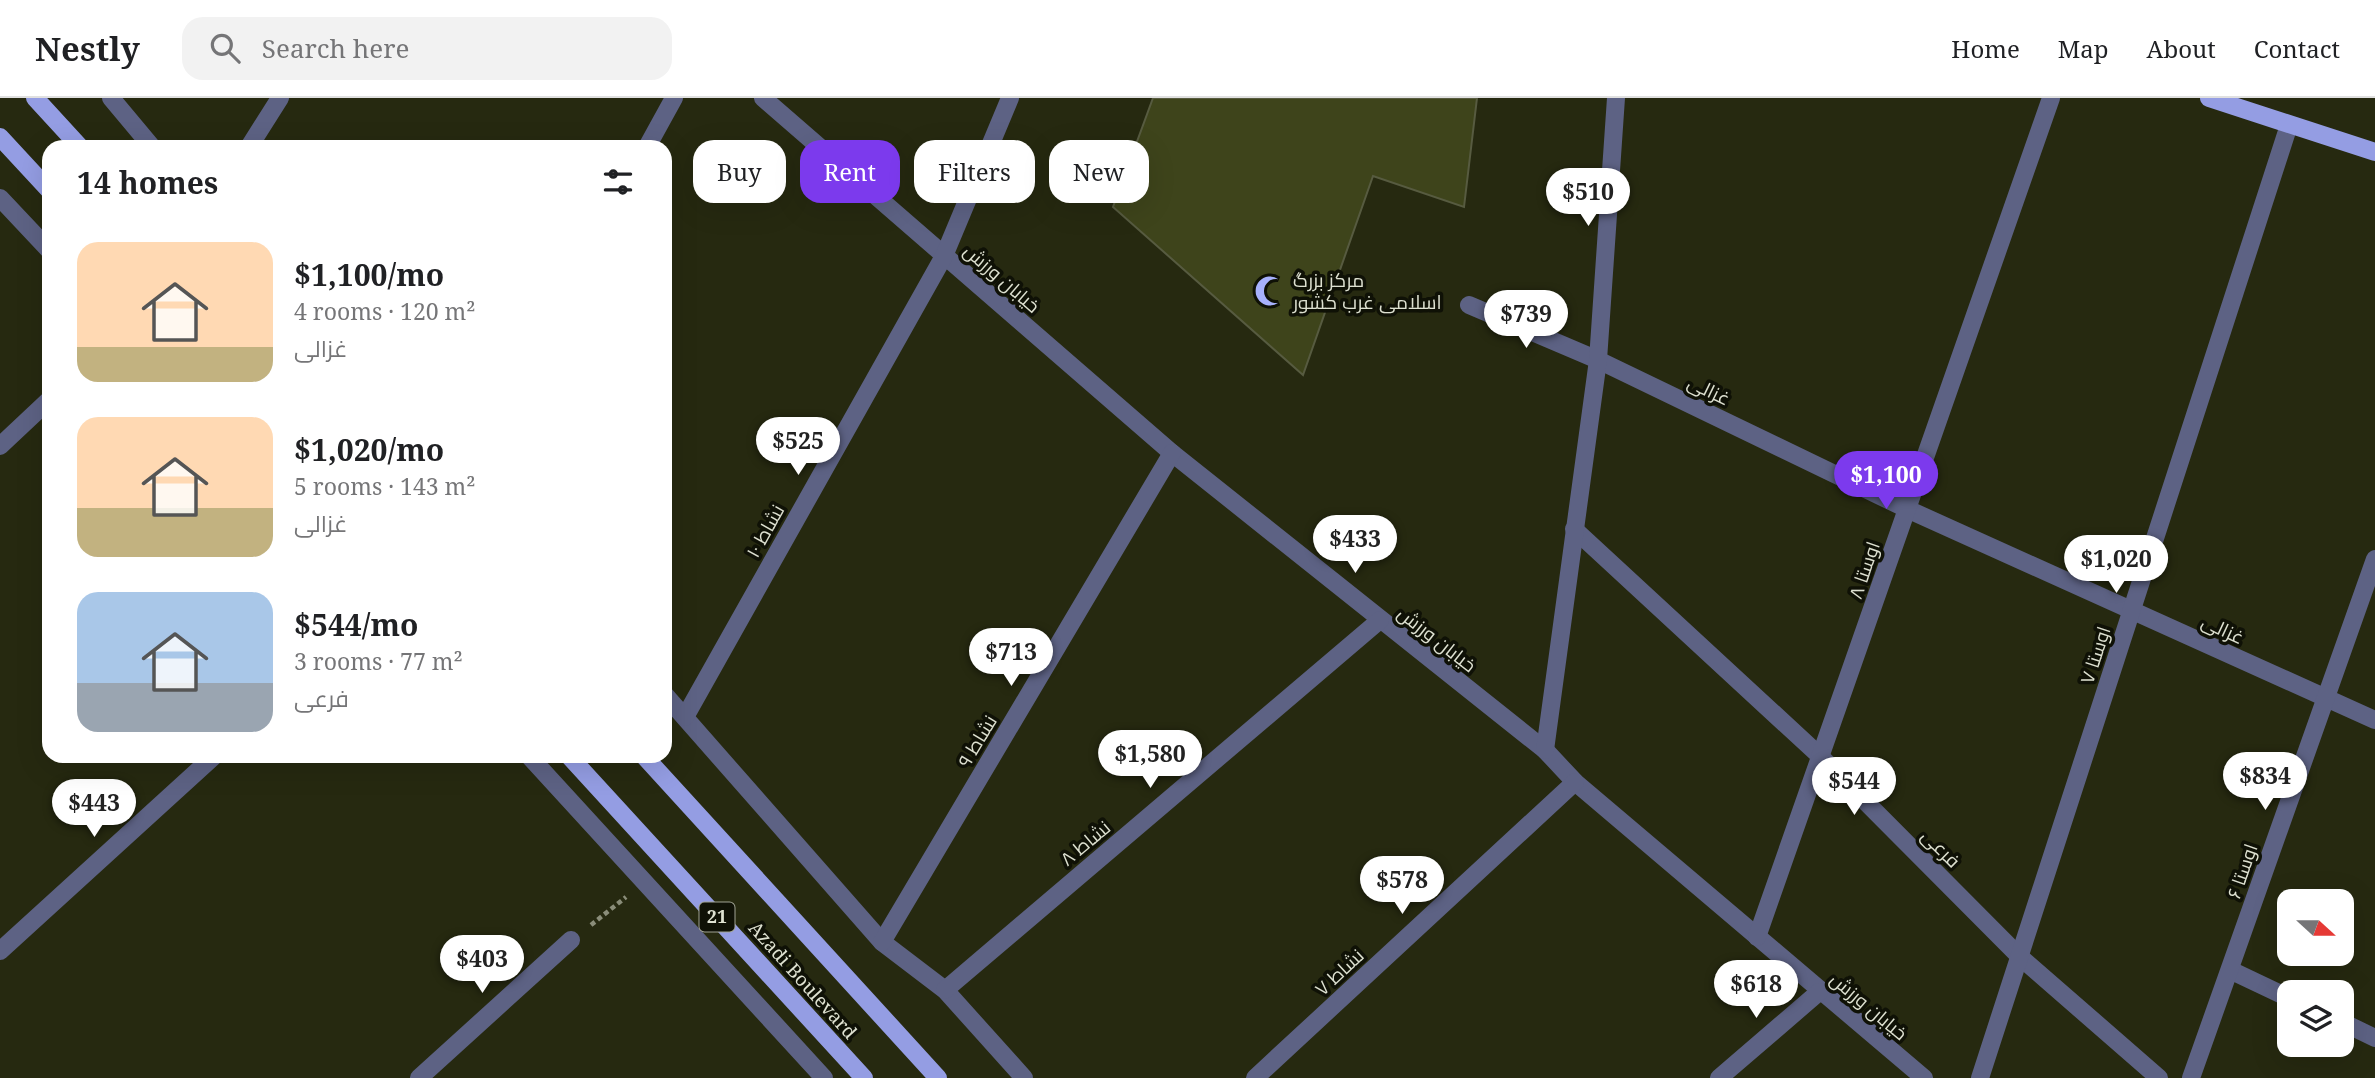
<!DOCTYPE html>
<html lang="en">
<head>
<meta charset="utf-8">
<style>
  :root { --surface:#fff; --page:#f2f2f2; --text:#202124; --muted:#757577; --line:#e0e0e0; --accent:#7c3aed }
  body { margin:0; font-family:"Noto Serif",Cairo,serif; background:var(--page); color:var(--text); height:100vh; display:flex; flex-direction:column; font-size:26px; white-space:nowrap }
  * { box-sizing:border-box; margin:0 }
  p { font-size:23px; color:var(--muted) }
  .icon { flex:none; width:38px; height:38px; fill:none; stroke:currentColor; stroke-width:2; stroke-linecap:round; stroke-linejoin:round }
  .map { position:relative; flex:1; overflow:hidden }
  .drawer { position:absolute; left:42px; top:42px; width:630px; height:623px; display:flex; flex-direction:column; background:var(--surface); border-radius:21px; box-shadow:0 7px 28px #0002 }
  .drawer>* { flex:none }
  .guide { position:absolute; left:693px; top:42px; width:665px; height:63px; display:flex; gap:14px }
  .needle { width:46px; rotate:111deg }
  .controls { position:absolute; left:2277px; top:791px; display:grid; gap:14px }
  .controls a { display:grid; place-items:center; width:77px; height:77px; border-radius:14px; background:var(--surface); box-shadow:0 7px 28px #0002; font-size:35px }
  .price { position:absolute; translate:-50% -60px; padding:0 16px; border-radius:24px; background:#fff; color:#222; font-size:23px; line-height:46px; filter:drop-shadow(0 2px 4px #0008) }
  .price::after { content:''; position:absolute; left:50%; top:42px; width:21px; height:16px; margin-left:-10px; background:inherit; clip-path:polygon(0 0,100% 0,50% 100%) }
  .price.current { background:var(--accent); color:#fff }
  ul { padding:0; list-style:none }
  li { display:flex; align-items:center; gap:21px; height:175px; padding:0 35px }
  li span { display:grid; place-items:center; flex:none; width:196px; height:140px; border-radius:21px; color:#555 }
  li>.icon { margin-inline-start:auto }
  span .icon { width:84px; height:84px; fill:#fffc; stroke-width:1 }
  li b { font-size:30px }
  h2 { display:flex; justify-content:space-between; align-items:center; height:84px; padding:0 35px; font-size:30px }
  .chip { padding:0 24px; border-radius:21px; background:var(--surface); box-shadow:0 7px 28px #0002; font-size:24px; line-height:63px }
  .chip.current { background:var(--accent); color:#fff }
  header { display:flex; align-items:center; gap:42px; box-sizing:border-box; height:98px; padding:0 35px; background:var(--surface); border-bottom:2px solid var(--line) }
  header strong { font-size:33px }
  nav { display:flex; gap:38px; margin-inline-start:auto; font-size:24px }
  .search { width:490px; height:63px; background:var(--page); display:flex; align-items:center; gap:18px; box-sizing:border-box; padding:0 24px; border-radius:21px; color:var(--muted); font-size:26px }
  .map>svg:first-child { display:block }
  .building { fill:#3e441b; stroke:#575b40; stroke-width:2 }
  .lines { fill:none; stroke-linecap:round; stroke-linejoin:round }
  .path { stroke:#8a8d79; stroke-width:4.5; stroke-dasharray:5 3.5; stroke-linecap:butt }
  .minor { stroke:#5d6284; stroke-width:18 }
  .major { stroke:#949de3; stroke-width:18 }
  .labels { text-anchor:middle; stroke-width:7; stroke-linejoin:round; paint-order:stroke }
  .shield { fill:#0f1106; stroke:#a0a394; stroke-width:2 }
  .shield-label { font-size:18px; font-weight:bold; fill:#dee1d1 }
  .street-label { font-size:19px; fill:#dee1d1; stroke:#0f1106 }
  .poi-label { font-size:19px; fill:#dee1d1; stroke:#0f1106; text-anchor:start }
</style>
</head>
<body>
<header>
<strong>Nestly</strong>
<div class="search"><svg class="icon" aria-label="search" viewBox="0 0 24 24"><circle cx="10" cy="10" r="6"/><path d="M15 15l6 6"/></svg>Search here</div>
<nav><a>Home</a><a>Map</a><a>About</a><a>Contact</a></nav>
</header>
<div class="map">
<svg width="2375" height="980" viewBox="0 0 2375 980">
  <rect width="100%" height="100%" fill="#262910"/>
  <polygon class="building" points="1153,0 1477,0 1464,109 1373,78 1303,277 1113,109"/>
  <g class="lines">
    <polyline class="path" points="591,827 626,799"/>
    <g class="minor">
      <polyline points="111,0 152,49"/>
      <polyline points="763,0 1172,355 1545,652 1575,684 1924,980"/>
      <polyline points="249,49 280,0"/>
      <polyline points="647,49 674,0"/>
      <polyline points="0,100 49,152"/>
      <polyline points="1469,207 1598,262 1907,411 2375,622"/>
      <polyline points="0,348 49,302"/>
      <polyline points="1574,431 1821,659 2019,858 2159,980"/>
      <polyline points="665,597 882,844 945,892 1024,980"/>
      <polyline points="685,619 944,158 1010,0"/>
      <polyline points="1545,652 1598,262 1616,0"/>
      <polyline points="529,658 824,980"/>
      <polyline points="1757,839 2051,0"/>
      <polyline points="882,844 1172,355"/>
      <polyline points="0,853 214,658"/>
      <polyline points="2230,872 2289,900"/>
      <polyline points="945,892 1380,522"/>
      <polyline points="2342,924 2375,940"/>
      <polyline points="419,980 571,842"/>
      <polyline points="1255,980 1575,684"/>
      <polyline points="1719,980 1819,894"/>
      <polyline points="1980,980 2289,27"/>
      <polyline points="2191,980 2375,461"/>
    </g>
    <g class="major">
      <polyline points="35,0 80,49"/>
      <polyline points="2209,0 2375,54"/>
      <polyline points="0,39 49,92"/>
      <polyline points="569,658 864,980"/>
      <polyline points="644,658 938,980"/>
    </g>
  </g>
  <defs>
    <g id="mosque-bare" transform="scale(2.415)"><path d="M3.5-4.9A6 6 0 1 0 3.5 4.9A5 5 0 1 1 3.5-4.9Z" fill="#a7b1fc" stroke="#0f1106" stroke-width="2.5" paint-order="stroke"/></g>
  </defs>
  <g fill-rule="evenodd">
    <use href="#mosque-bare" x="1270" y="193"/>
  </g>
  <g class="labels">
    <rect class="shield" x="699.5" y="804.5" width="35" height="29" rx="5"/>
    <g class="shield-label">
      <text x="717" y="825">21</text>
    </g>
    <g class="street-label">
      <text transform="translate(1002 180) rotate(41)" y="7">خیابان ورزش</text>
      <text transform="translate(1709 292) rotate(26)" y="7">غزالی</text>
      <text transform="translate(765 433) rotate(-61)" y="7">نشاط ۱۰</text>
      <text transform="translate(1864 472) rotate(-71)" y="7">اوستا ۸</text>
      <text transform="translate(2223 531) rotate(25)" y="7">غزالی</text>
      <text transform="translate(1437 541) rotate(38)" y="7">خیابان ورزش</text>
      <text transform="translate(2095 557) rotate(-72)" y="7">اوستا ۷</text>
      <text transform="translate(977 643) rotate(-59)" y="7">نشاط ۹</text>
      <text transform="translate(1085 745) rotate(-40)" y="7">نشاط ۸</text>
      <text transform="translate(1941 750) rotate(45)" y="7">فرعی</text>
      <text transform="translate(2242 773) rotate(-71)" y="7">اوستا ۶</text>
      <text transform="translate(1339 874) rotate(-43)" y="7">نشاط ۷</text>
      <text transform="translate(803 882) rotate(48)" y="7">Azadi Boulevard</text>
      <text transform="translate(1869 908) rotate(40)" y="7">خیابان ورزش</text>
    </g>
    <g class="poi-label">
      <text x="1293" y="189">مرکز بزرگ<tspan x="1293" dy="22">اسلامی غرب کشور</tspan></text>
    </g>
  </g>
</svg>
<div class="controls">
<a><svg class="needle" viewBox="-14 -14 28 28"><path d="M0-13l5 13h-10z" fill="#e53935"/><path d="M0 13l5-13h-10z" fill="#757577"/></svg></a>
<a><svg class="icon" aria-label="layers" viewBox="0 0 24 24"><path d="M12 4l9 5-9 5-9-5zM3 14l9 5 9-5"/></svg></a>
</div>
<b class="price" style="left:1588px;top:130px">$510</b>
<b class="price" style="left:1526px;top:252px">$739</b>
<b class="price" style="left:798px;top:379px">$525</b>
<b class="price current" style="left:1886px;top:413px">$1,100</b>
<b class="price" style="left:1355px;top:477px">$433</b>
<b class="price" style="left:2116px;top:497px">$1,020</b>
<b class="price" style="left:1011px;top:590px">$713</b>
<b class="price" style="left:1150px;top:692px">$1,580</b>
<b class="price" style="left:2265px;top:714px">$834</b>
<b class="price" style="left:1854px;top:719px">$544</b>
<b class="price" style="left:94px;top:741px">$443</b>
<b class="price" style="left:1402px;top:818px">$578</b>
<b class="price" style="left:482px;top:897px">$403</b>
<b class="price" style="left:1756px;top:922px">$618</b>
<div class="guide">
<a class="chip">Buy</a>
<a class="chip current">Rent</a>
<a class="chip">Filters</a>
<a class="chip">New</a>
</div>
<section class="drawer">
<h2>14 homes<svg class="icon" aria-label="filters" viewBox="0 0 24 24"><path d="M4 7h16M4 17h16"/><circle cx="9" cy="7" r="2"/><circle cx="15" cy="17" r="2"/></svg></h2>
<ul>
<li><span style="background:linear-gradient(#ffd9b3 75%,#c2b280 0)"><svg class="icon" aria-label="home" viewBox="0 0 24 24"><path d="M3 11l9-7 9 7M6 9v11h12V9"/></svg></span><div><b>$1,100/mo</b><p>4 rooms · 120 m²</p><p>غزالی</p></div></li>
<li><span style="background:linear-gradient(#ffd9b3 65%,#c2b280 0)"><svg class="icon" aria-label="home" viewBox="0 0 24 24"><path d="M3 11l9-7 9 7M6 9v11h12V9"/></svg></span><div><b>$1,020/mo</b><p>5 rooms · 143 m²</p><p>غزالی</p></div></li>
<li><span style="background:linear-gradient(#a9c7e8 65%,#9aa5b1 0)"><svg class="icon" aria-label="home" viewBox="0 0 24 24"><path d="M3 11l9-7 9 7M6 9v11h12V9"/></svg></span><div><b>$544/mo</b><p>3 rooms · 77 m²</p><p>فرعی</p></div></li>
</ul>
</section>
</div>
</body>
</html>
